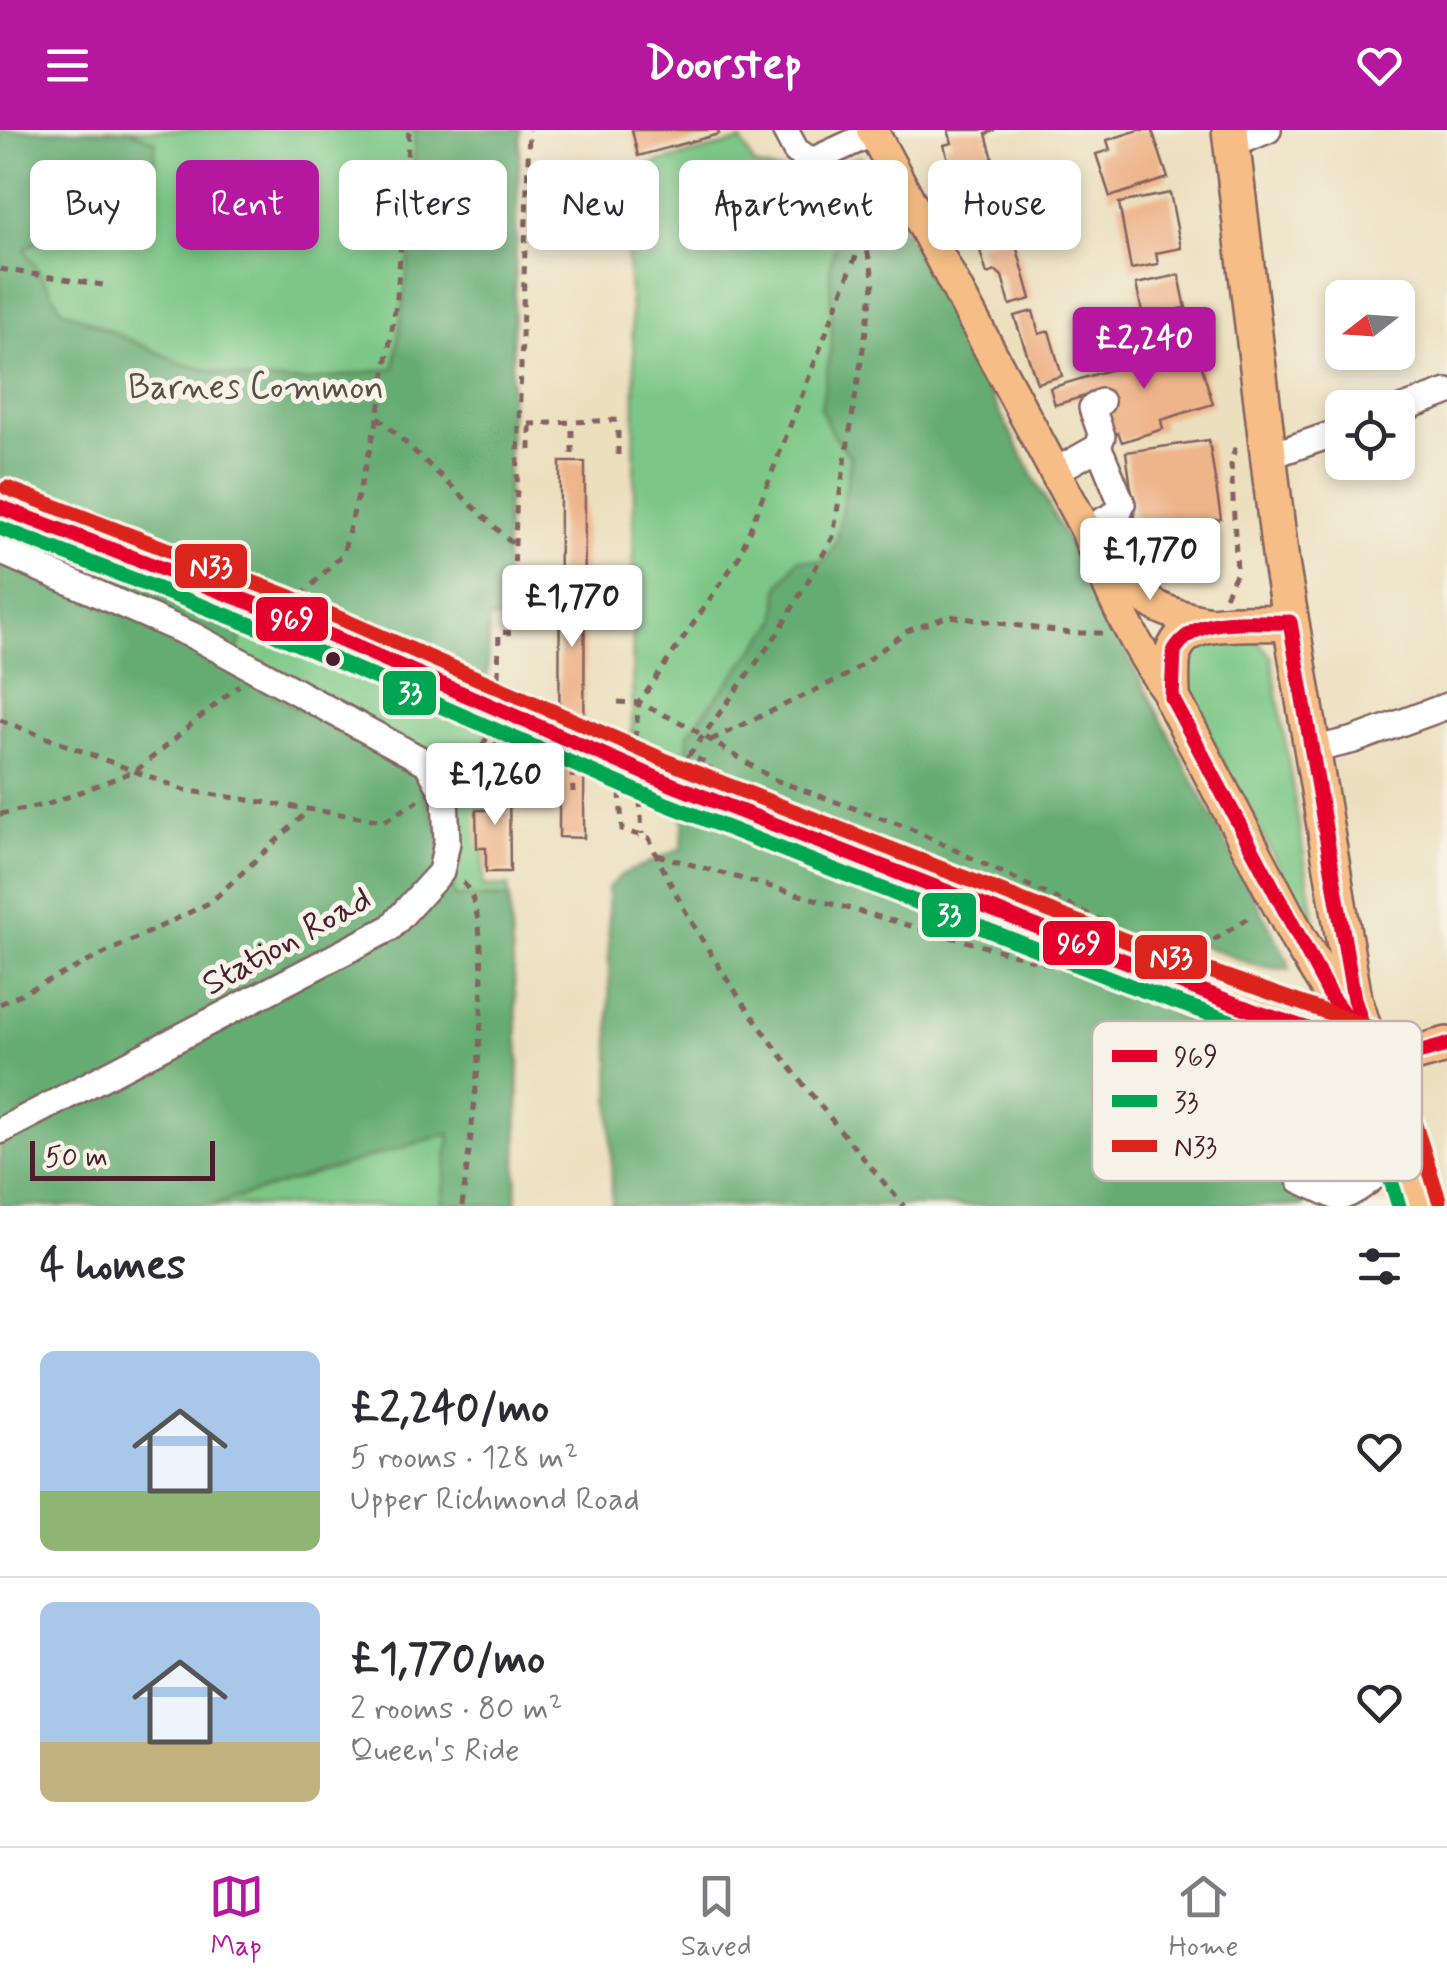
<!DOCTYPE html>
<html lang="en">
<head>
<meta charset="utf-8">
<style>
  :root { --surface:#fff; --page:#f7f7f7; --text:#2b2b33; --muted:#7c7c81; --line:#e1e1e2; --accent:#b5179e }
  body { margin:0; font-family:Mynerve,sans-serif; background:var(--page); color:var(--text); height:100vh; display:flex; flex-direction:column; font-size:38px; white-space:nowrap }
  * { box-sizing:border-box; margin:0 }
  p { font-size:32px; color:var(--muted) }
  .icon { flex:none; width:55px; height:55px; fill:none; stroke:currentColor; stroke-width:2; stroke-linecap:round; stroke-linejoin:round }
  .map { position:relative; height:1076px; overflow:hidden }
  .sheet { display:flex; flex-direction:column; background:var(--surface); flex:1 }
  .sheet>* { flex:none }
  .banner { position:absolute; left:30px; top:30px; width:1388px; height:90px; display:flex; gap:20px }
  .needle { width:65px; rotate:253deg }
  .buttons { position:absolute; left:1325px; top:150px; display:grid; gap:20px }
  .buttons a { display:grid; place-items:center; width:90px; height:90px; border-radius:15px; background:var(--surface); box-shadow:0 5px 15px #0003; font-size:50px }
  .scale { position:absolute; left:30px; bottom:25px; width:185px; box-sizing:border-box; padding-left:10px; border:5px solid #4a1f2b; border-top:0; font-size:28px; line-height:35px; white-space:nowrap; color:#4a1f2b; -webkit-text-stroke:8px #f7f3e8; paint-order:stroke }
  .price { position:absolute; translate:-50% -85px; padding:0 22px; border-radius:10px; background:#fff; color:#222; font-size:32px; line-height:65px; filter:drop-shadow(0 2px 5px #0008) }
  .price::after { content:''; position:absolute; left:50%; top:60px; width:30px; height:22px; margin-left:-15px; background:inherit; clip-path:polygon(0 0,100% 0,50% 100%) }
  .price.on { background:var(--accent); color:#fff }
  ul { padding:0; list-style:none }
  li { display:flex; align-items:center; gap:30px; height:250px; padding:0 40px }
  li+li { border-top:2px solid var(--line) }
  li span { display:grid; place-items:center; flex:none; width:280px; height:200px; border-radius:15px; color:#555 }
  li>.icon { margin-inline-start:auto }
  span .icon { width:120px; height:120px; fill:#fffc; stroke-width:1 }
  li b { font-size:42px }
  h2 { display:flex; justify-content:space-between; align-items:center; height:120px; padding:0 40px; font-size:42px }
  .tag { padding:0 35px; border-radius:15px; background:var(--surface); box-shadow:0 5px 15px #0003; font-size:35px; line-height:90px }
  .tag.on { background:var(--accent); color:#fff }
  header { display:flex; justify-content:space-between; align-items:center; height:130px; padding:0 40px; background:var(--accent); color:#fff; font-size:45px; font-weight:700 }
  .tab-bar { display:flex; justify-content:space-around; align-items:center; height:140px; border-top:2px solid var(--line); background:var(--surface); font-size:28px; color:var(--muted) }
  .tab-bar a { display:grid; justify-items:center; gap:5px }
  .tab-bar .on { color:var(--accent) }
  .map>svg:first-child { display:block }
  .green { fill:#7cc785; stroke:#637358; stroke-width:2.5 }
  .forest { fill:#65ac72; stroke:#58664e; stroke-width:2.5 }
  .building { fill:#eeb48a }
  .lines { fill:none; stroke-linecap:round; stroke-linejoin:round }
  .minor-casing { stroke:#83625e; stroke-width:30 }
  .major-casing { stroke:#83625e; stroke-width:35 }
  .highway-casing { stroke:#83625e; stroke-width:40 }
  .path { stroke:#83625e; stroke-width:5; stroke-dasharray:8 8; stroke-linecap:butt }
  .minor { stroke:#fff; stroke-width:25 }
  .major { stroke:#f6be86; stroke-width:30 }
  .highway { stroke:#f6be86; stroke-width:35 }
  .major-bridge-casing { stroke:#83625e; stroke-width:35; stroke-linecap:butt }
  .path-bridge { stroke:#83625e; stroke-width:5; stroke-dasharray:8 8; stroke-linecap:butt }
  .major-bridge { stroke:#f6be86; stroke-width:30 }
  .bus-1-casing { stroke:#f7f3e8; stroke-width:22 }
  .bus-2-casing { stroke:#f7f3e8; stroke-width:22 }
  .bus-3-casing { stroke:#f7f3e8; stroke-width:22 }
  .bus-1 { stroke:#e4002b; stroke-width:15 }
  .bus-2 { stroke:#00a651; stroke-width:15 }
  .bus-3 { stroke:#dc241f; stroke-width:15 }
  .bus-dot { fill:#4a1f2b; stroke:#f7f3e8; stroke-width:4 }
  .labels { text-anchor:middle; stroke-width:10; stroke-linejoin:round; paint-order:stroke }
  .park-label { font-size:35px; fill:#595146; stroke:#f7f3e8 }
  .street-label { font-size:35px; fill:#4a1f2b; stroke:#f7f3e8 }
  .key { fill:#f7f3e8; stroke:#c3b3af; stroke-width:2.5 }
  .key-label { font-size:28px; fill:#4a1f2b }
  .line-badge { stroke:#f7f3e8; stroke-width:4 }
  .badge-label { font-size:28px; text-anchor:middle; font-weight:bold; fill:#fff }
</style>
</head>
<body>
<header><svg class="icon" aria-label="menu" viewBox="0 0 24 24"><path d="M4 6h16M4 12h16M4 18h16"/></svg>Doorstep<svg class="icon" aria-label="heart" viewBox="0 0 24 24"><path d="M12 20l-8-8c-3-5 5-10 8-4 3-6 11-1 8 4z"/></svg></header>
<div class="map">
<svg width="1447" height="1076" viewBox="0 0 1447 1076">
  <rect width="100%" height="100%" fill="#f7f3e8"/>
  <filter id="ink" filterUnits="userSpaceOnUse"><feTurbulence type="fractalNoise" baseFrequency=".01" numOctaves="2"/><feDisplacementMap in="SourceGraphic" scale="20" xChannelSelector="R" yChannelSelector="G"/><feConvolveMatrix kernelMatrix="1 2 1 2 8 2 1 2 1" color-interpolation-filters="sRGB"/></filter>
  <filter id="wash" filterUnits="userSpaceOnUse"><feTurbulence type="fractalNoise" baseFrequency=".0048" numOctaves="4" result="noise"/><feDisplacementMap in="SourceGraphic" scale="40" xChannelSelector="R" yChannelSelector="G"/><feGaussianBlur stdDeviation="2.25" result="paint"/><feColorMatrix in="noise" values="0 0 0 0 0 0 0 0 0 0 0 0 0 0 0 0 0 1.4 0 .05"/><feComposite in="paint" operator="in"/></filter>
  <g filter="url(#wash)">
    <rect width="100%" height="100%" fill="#ecdfbd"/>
    <g class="green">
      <polygon points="0,0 520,0 503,490 489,489 483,757 508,756 519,929 516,1076 0,1076"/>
      <path d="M741 11 755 36C792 47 826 40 861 26L1289 840 1257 835 632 610 635 242 622 42Z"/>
      <polygon points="1222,507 1257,510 1271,526 1315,793 1312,798 1188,568 1184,532 1201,515"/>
    </g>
    <g class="forest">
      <path d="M0 0H129L156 11 153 44C113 78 68 93 25 119L62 179 183 234 254 251H307L394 238 413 101 415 0H520L503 490 489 488 487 555 253 457 232 543 417 643 453 745 454 767 509 768 519 929 516 1076H441L450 1003 210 1076H0Z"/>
      <polygon points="865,35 883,60 1289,833 1289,840 1257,836 1186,809 1161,878 1252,925 1304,1076 612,1076 608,758 621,745 682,718 688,603 777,491 779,457 798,429 824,432 836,413 851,328 829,298 821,278 832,211 830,135 848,64"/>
    </g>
    <g id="blocks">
      <g class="building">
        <polygon points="632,0 718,0 719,4 638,26"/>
        <polygon points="948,0 995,0 986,4 993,29 951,41 944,15 952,13"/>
        <polygon points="1139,0 1152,0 1168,48 1110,67 1096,24 1110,20 1107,10"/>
        <polygon points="992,36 997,53 979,58 991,102 969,108 952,47"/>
        <polygon points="1170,63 1181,118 1156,123 1158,134 1131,139 1119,73"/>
        <polygon points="1013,104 1031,169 1010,175 1002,146 996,141 987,144 978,114"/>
        <polygon points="1179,145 1186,178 1179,179 1183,195 1137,205 1134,188 1143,187 1136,154"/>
        <polygon points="1033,181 1039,204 1049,201 1062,246 1037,253 1014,186"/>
        <polygon points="1195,214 1213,274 1161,290 1163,299 1122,312 1118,303 1111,306 1098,262 1055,275 1050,258"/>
        <polygon points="1209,310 1221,389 1137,402 1126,322"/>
        <polygon points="560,332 585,332 584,708 559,707"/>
        <polygon points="509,652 510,742 486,742 486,718 477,718 476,680 486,680 485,653"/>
      </g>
    </g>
  </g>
  <g filter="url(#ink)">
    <use href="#blocks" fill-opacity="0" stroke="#83625e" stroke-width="2.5"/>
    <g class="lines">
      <g class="minor-casing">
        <g id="minor">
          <polyline points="785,0 796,21 812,31 873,3"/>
          <polyline points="1232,15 1268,0"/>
          <polyline points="1398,280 1447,262"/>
          <polyline points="1097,320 1102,306 1092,278 1101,272"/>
          <polyline points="1269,326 1342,301"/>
          <polyline points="1054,342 1093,320 1102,325 1122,374 1119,382 1086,400"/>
          <polyline points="0,421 194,506 427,633 445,666 447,712 441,742 390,798 0,1001"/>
          <polyline points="1312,620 1354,610 1447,576"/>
          <path d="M1277 889 1270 939 1272 962 1300 1050 1339 1068C1366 1059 1379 1038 1404 1028"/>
        </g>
      </g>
      <g class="major-casing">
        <g id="major">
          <path d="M872 0 1086 400C1107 459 1135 517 1172 568"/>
          <polyline points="0,377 283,485 488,575"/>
          <path d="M1109 430C1143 474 1159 483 1213 493"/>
          <polyline points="668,653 1135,836 1370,919"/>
        </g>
      </g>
      <g class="highway-casing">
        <g id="highway">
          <polyline points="1230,0 1281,433 1354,869 1420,1076"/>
          <path d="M1290 492C1258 496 1187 482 1174 521 1170 535 1172 554 1172 568L1299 810 1354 899"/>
          <polyline points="1370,919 1418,923 1447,915"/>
        </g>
      </g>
      <g class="path">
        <polyline points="0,139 109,156"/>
        <polyline points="378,287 514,415"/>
        <polyline points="529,294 618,290"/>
        <polyline points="530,296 530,327"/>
        <polyline points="572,324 572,293"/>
        <polyline points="618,325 618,293"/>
        <polyline points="301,466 343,424 378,287 397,167 409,0"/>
        <polyline points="1225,466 1237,442 1231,332 1236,315"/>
        <polyline points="498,546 499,502 512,503 529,0"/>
        <polyline points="618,572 639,573 686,595 775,650 909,698 1111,795"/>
        <polyline points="0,590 184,660 385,691 422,668"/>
        <polyline points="635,609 639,573 740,425 864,105 873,59"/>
        <polyline points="711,610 849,544 907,501 949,486 1070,503 1102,503"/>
        <polyline points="572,640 573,662"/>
        <polyline points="708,643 711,635 689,625 778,503 833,407 874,150 864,107"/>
        <polyline points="478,645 475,629 489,604"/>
        <polyline points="465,654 495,632 496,614 509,616"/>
        <path d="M620 662 622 700 649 708C705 838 812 969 904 1076"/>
        <polyline points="640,670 642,704"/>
        <polyline points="0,684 49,674 137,640 239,555"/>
        <polyline points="657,725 1051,835"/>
        <polyline points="1200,819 1253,785"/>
        <polyline points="0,874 211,772 309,680"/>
        <path d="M462 1076C469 1020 503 786 462 752"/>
      </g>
      <use href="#minor" class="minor"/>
      <use href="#major" class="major"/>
      <use href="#highway" class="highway"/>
      <g class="major-bridge-casing">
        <polyline id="major-bridge" points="488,575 668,653"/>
      </g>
      <polyline class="path-bridge" points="484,645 507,648 509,613"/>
      <use href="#major-bridge" class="major-bridge"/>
      <g class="bus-1-casing">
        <g id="bus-1">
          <polyline points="0,377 283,485 668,653 1256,882 1370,919 1418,923 1447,915"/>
          <path d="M1290 492 1354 869 1370 919 1331 867 1172 568 1174 521C1197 482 1251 494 1290 492Z"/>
        </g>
      </g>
      <g class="bus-2-casing">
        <g id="bus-2">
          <polyline points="0,398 275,504 661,672 1128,855 1363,938"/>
          <polyline points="1351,925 1399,1076"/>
        </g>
      </g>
      <g class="bus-3-casing">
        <g id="bus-3">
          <polyline points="7,358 291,467 676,635 1142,817 1377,900"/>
          <polyline points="1389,913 1439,1070"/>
        </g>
      </g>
      <use href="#bus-1" class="bus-1"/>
      <use href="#bus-2" class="bus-2"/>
      <use href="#bus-3" class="bus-3"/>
    </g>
  </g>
  <circle class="bus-dot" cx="333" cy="529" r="9"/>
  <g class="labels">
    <g class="park-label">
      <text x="256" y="268">Barnes Common</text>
    </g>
    <g class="street-label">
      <text transform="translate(286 810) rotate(-29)" y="12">Station Road</text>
    </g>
  </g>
  <rect x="1092" y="891" width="330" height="160" rx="15" class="key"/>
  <rect x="1112" y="920" width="45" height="12" fill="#e4002b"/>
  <rect x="1112" y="965" width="45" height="12" fill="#00a651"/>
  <rect x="1112" y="1010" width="45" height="12" fill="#dc241f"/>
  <g class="key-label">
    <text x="1174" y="936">969</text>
    <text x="1174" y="981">33</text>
    <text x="1174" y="1026">N33</text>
  </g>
  <g class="line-badge">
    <rect x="173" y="412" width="76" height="48" rx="10" fill="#dc241f"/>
    <rect x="254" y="465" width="76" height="48" rx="10" fill="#e4002b"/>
    <rect x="381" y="539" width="57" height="48" rx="10" fill="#00a651"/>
    <rect x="920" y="761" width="58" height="48" rx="10" fill="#00a651"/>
    <rect x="1041" y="789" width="76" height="48" rx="10" fill="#e4002b"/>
    <rect x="1133" y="803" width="76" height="48" rx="10" fill="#dc241f"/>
  </g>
  <g class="badge-label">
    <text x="211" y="446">N33</text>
    <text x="292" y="499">969</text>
    <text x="410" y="572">33</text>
    <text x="949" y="794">33</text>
    <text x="1079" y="823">969</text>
    <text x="1171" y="837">N33</text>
  </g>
</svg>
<div class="buttons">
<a><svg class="needle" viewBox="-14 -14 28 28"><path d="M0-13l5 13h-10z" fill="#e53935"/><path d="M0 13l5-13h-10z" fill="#7c7c81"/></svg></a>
<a><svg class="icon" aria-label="locate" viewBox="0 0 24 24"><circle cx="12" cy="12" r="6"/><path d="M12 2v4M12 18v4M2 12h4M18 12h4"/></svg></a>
</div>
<div class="scale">50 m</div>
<b class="price on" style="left:1144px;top:262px">£2,240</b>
<b class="price" style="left:1150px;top:473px">£1,770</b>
<b class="price" style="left:572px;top:520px">£1,770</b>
<b class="price" style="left:495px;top:698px">£1,260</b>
<div class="banner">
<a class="tag">Buy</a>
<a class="tag on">Rent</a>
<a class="tag">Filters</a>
<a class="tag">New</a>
<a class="tag">Apartment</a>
<a class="tag">House</a>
</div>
</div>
<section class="sheet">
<h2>4 homes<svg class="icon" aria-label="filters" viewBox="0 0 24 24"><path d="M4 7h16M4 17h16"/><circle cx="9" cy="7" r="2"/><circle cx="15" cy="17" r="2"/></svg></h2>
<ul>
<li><span style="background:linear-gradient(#a9c7e8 70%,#8fb573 0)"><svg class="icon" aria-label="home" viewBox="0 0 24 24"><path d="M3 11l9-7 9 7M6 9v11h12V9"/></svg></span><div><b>£2,240/mo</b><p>5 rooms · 128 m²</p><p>Upper Richmond Road</p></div><svg class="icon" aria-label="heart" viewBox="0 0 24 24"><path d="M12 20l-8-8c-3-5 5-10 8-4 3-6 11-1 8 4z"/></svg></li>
<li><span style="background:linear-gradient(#a9c7e8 70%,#c2b280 0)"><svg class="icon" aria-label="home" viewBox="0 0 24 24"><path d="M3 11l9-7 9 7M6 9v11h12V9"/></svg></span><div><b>£1,770/mo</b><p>2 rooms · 80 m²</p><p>Queen's Ride</p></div><svg class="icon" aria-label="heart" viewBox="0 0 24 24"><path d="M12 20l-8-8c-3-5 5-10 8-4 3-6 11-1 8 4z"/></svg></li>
</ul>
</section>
<nav class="tab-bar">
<a class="on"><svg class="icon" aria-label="map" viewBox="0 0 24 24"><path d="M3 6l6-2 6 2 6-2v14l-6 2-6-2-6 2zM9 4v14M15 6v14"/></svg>Map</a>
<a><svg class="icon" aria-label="saved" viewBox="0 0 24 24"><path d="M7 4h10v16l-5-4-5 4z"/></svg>Saved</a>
<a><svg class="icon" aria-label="home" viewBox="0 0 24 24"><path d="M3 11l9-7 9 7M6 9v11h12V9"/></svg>Home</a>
</nav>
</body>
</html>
